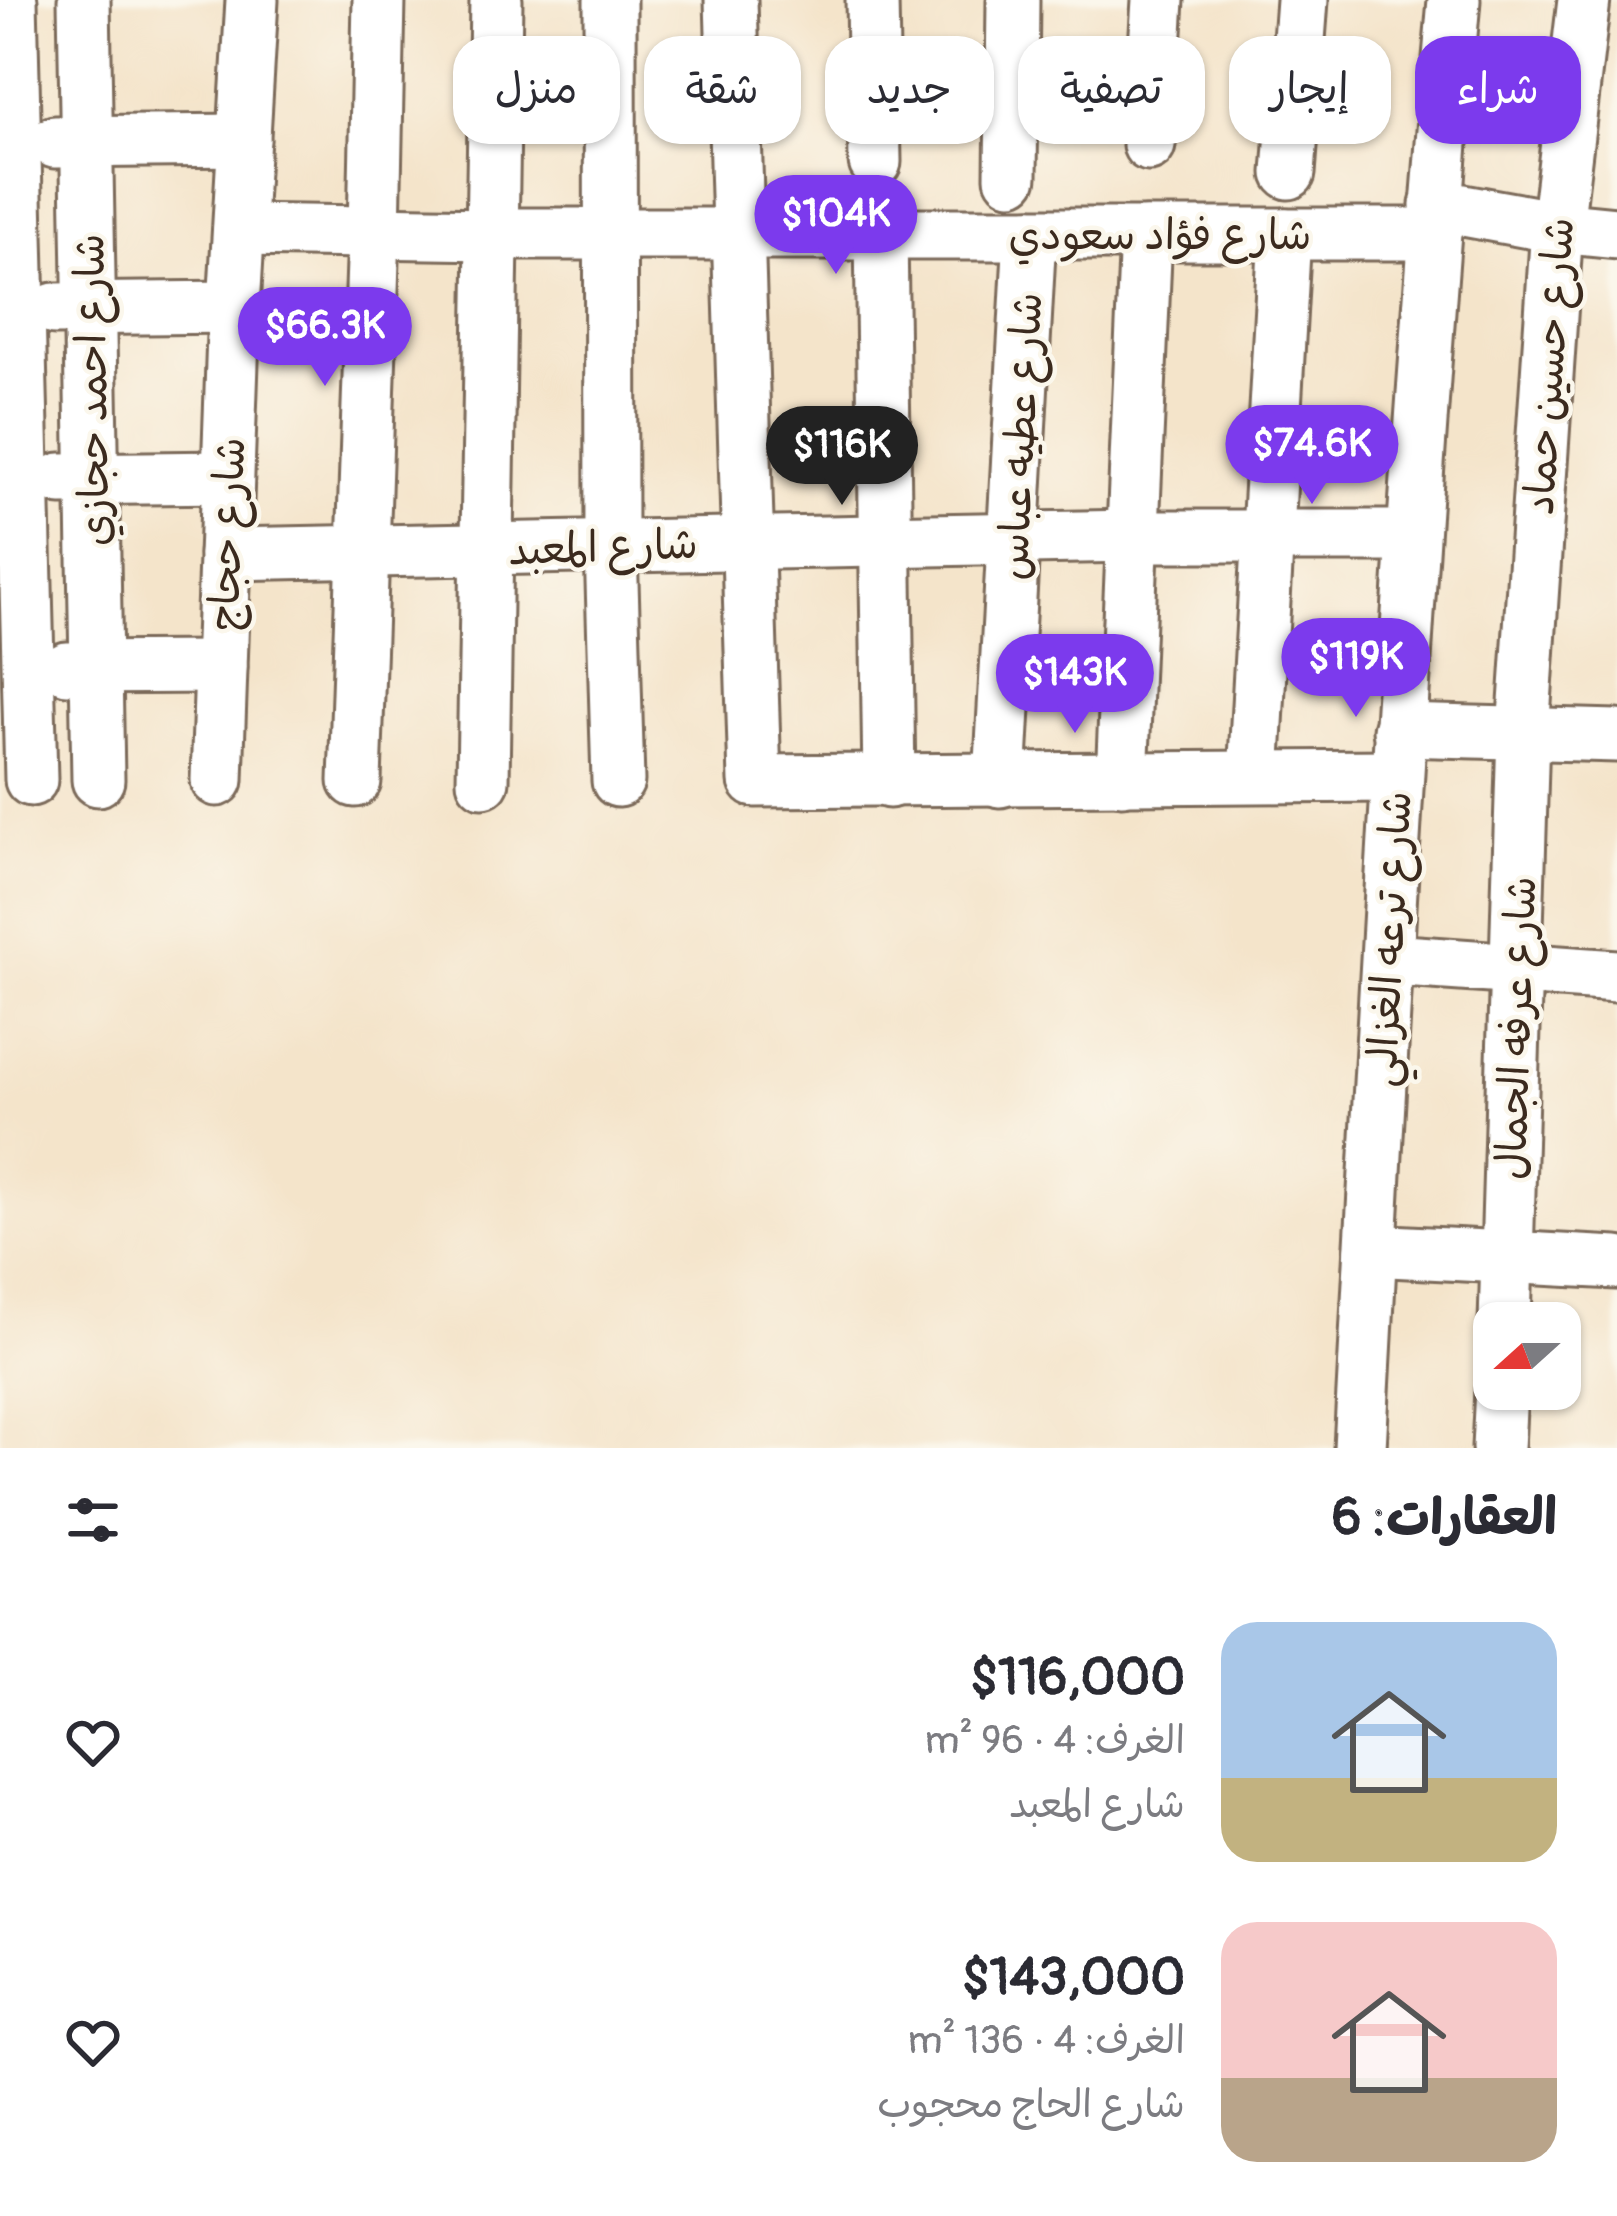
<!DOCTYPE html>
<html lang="ar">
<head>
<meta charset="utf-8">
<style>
  :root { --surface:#fff; --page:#f2f2f3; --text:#2b2b33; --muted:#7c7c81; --accent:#7c3aed }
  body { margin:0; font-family:Pangolin,"Playpen Sans Arabic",sans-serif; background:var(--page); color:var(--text); direction:rtl; height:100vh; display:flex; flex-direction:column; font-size:45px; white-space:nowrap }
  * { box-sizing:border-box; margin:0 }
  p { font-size:39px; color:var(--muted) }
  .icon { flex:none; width:66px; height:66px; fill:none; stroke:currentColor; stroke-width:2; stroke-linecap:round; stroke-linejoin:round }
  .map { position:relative; height:1448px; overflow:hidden; direction:ltr }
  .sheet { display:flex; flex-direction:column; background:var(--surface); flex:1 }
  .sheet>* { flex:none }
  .banner { position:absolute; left:36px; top:36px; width:1545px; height:108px; direction:rtl; display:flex; gap:24px }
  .needle { width:78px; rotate:249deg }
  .buttons { position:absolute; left:1473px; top:1302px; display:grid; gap:24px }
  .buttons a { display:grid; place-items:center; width:108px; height:108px; border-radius:24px; background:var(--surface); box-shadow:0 3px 9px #0004; font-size:60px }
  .price { position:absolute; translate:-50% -102px; padding:0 27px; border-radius:42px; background:var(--accent); color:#fff; font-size:39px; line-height:78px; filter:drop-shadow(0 3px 6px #0008) }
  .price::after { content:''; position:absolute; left:50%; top:72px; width:36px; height:27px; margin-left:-18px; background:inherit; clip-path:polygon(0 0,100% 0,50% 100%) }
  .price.current { background:#222; color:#fff }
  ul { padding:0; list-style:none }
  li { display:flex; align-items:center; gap:36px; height:300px; padding:0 60px }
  li span { display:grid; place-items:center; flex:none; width:336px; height:240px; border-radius:36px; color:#555 }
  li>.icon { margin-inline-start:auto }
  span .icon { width:144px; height:144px; fill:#fffc; stroke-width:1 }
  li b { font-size:51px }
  h2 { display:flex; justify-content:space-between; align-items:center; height:144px; padding:0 60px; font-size:51px }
  .chip { padding:0 42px; border-radius:36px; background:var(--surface); box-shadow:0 3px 9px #0004; font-size:42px; line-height:108px }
  .chip.current { background:var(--accent); color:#fff }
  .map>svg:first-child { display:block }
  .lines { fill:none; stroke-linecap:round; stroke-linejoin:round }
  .minor-casing { stroke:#7c6b5a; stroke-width:57 }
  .minor { stroke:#fff; stroke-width:51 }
  .labels { text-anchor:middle; stroke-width:9; stroke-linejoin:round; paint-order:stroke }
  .street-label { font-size:42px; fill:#3b2a1e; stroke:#fbf7ec }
</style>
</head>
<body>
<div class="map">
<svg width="1617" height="1448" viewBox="0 0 1617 1448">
  <rect width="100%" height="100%" fill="#fbf7ec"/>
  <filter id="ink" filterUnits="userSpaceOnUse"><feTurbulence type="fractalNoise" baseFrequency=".00833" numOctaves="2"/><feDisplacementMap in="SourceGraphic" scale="24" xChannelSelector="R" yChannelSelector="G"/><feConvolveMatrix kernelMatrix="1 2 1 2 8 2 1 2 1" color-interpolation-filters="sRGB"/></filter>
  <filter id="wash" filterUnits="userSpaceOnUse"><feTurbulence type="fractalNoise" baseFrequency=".004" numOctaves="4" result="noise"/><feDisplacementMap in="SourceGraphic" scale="48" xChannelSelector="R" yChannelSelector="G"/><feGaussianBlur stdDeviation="2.7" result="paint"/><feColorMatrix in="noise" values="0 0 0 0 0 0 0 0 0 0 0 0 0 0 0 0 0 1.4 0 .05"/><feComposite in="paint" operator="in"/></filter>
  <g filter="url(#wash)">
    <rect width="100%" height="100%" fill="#f4e4ca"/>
  </g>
  <g filter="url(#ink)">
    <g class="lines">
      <g class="minor-casing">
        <g id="minor">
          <polyline points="11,0 31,780"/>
          <polyline points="84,0 98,780"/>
          <polyline points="610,0 611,548 618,781"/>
          <polyline points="731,0 755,781 1396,776"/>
          <polyline points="872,0 875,162"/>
          <polyline points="55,142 244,140"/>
          <polyline points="1149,145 1158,0"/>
          <polyline points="1289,173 1302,0"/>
          <polyline points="1011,177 1013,0"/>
          <polyline points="1436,205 1557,227 1617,233"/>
          <polyline points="239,230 492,234 1434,234"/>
          <polyline points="881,234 889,782"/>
          <polyline points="55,309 234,307"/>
          <polyline points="61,479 227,477"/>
          <polyline points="225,554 1133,536 1412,536"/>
          <polyline points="67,668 221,667"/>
          <polyline points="1399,730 1617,736"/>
          <polyline points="1254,776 1285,234"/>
          <polyline points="1122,779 1146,234"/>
          <polyline points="217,780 234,307 252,0"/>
          <polyline points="355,781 374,232 379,0"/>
          <polyline points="483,781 496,0"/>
          <polyline points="1000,781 1030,234"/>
          <polyline points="1389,960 1617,976"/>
          <polyline points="1371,1250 1617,1263"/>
          <polyline points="1505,1323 1523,733 1557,227 1584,0"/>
          <path d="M1360 1448C1386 965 1412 482 1454 0"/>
          <polyline points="1498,1448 1501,1389"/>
        </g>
      </g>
      <use href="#minor" class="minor"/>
    </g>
  </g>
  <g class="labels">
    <g class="street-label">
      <text x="1160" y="249">شارع فؤاد سعودي</text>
      <text transform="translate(1548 366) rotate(-86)" y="15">شارع حسين حماد</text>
      <text transform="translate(91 390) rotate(-91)" y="15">شارع احمد حجازي</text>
      <text transform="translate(1019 436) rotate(-87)" y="15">شارع عطيه عباس</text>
      <text transform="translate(226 534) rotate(-88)" y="15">شارع حجاج</text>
      <text transform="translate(603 546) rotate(-2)" y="15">شارع المعبد</text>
      <text transform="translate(1388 939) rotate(-87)" y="15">شارع ترعه الغزالي</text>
      <text transform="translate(1515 1028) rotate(-88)" y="15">شارع عرفه الجمال</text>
    </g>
  </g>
</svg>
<div class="buttons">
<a><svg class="needle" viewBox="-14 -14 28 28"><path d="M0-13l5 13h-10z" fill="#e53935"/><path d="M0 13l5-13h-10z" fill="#7c7c81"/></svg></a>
</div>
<b class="price" style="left:836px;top:277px">$104K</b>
<b class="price" style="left:325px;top:389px">$66.3K</b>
<b class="price" style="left:1312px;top:507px">$74.6K</b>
<b class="price current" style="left:842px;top:508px">$116K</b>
<b class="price" style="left:1356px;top:720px">$119K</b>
<b class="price" style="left:1075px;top:736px">$143K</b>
<div class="banner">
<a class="chip current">شراء</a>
<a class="chip">إيجار</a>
<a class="chip">تصفية</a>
<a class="chip">جديد</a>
<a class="chip">شقة</a>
<a class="chip">منزل</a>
</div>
</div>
<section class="sheet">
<h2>العقارات: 6<svg class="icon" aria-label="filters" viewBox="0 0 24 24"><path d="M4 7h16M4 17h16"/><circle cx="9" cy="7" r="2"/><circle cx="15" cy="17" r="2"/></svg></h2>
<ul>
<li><span style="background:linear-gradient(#a9c7e8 65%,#c2b280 0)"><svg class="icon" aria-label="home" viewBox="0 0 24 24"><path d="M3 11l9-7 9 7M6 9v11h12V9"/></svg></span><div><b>$116,000</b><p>الغرف: 4 · 96 m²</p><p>شارع المعبد</p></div><svg class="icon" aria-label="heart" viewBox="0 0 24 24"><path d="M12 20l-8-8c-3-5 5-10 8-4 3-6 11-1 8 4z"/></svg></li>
<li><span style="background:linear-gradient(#f6c9c9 65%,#b9a48a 0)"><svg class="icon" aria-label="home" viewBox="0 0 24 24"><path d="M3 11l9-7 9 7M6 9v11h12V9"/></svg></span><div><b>$143,000</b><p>الغرف: 4 · 136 m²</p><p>شارع الحاج محجوب</p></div><svg class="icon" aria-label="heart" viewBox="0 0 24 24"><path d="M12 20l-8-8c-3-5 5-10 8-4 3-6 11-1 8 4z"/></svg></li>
</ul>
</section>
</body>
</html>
